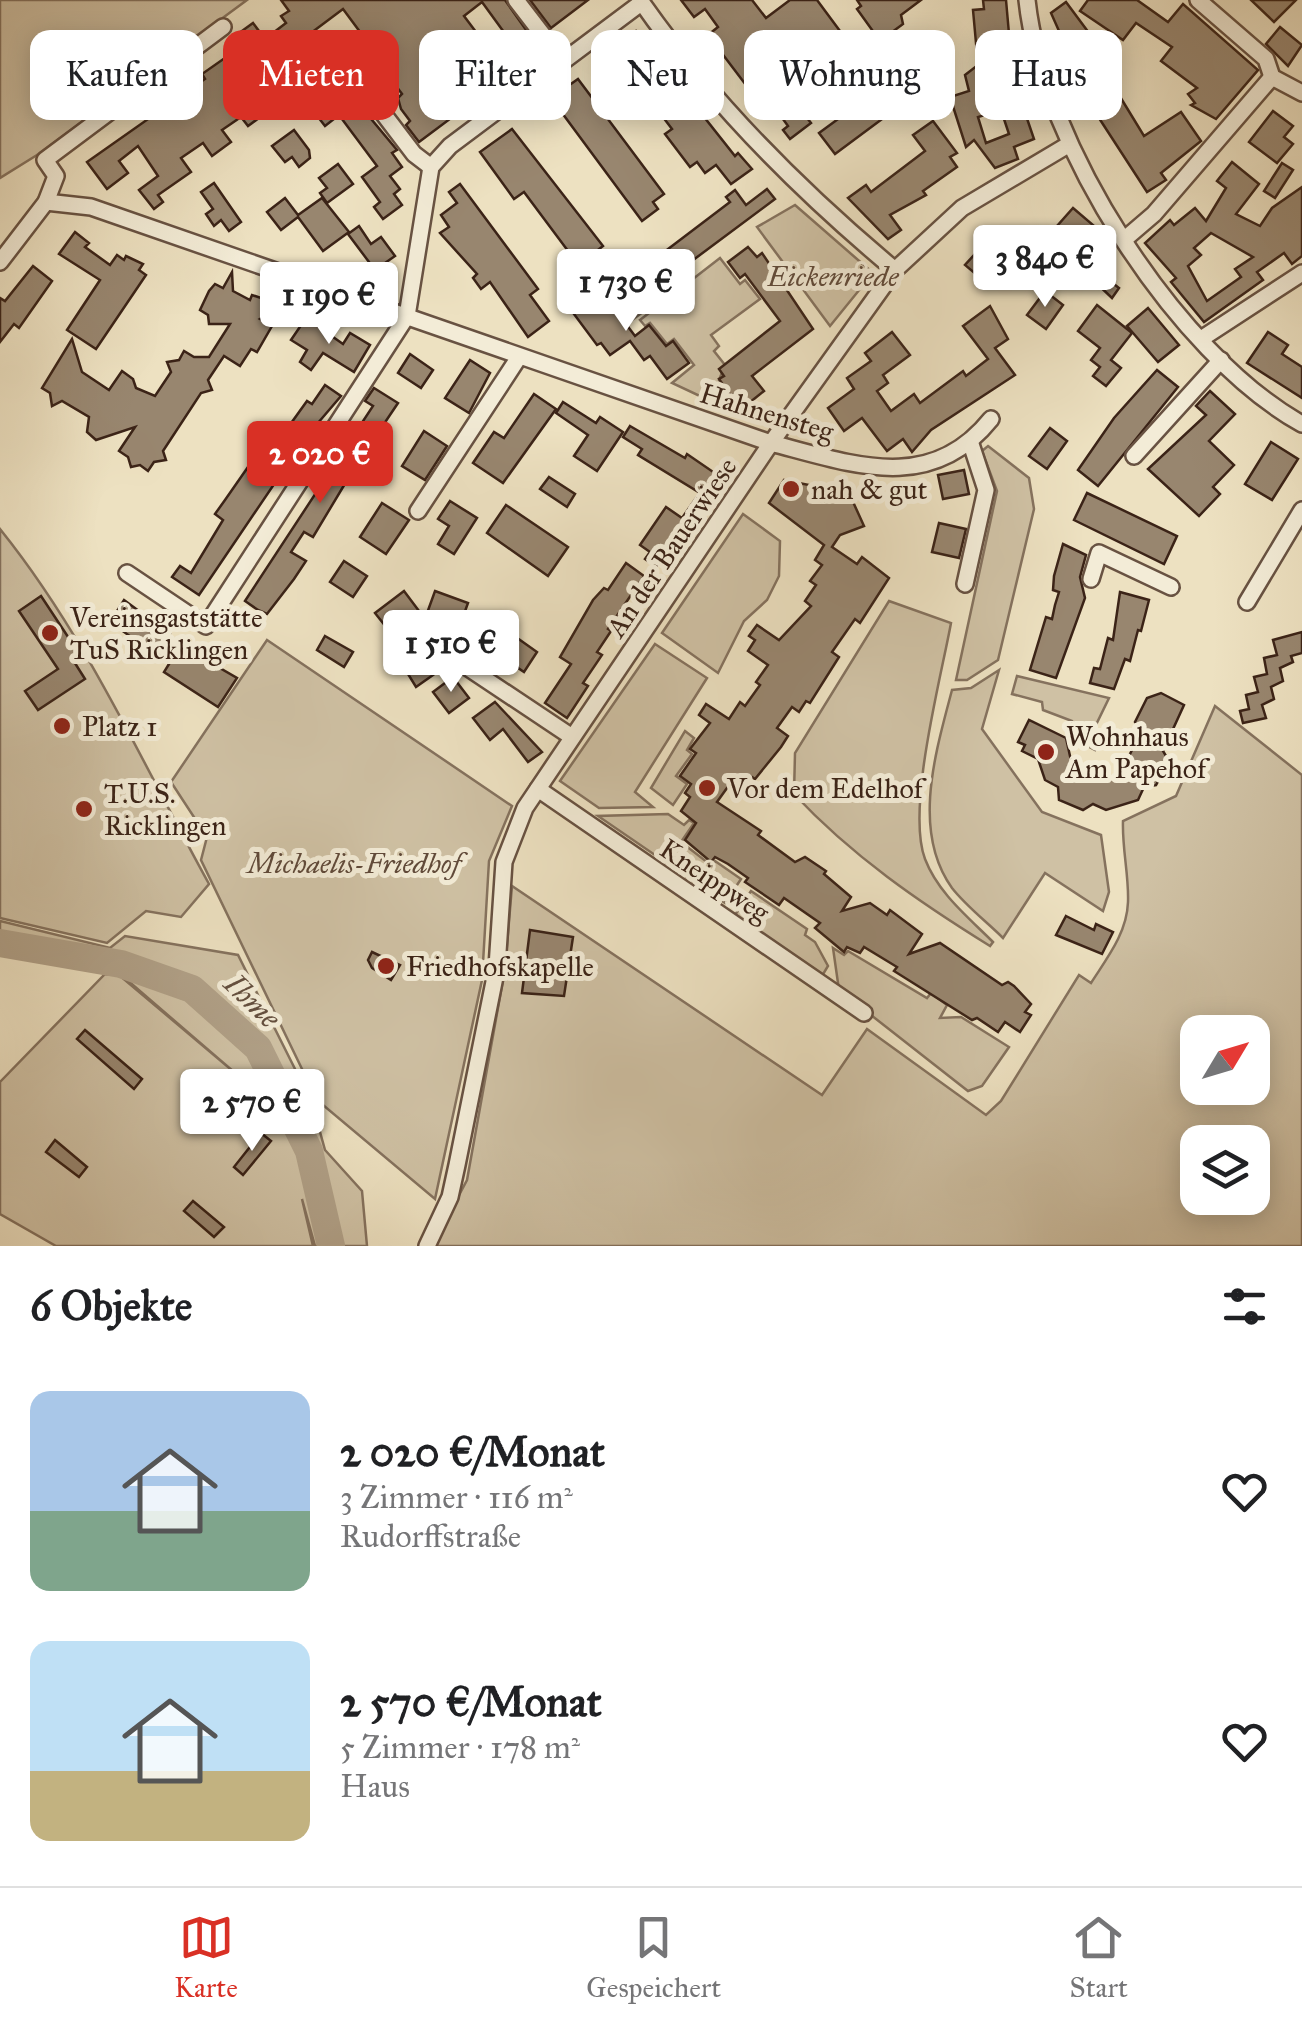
<!DOCTYPE html>
<html lang="de">
<head>
<meta charset="utf-8">
<style>
  :root { --surface:#fff; --page:#f6f6f6; --text:#202124; --muted:#757577; --line:#e0e0e0; --accent:#d93025 }
  body { margin:0; font-family:"IM FELL Great Primer",serif; background:var(--page); color:var(--text); height:100vh; display:flex; flex-direction:column; font-size:38px; white-space:nowrap }
  * { box-sizing:border-box; margin:0 }
  p { font-size:32px; color:var(--muted) }
  .icon { flex:none; width:55px; height:55px; fill:none; stroke:currentColor; stroke-width:2; stroke-linecap:round; stroke-linejoin:round }
  .map { position:relative; height:1246px; overflow:hidden }
  .sheet { display:flex; flex-direction:column; background:var(--surface); flex:1 }
  .sheet>* { flex:none }
  .guide { position:absolute; left:30px; top:30px; width:1242px; height:90px; display:flex; gap:20px }
  .needle { width:65px; rotate:52deg }
  .fabs { position:absolute; left:1180px; top:1015px; display:grid; gap:20px }
  .fabs a { display:grid; place-items:center; width:90px; height:90px; border-radius:20px; background:var(--surface); box-shadow:0 5px 25px #0003; font-size:50px }
  .price { position:absolute; translate:-50% -85px; padding:0 22px; border-radius:10px; background:#fff; color:#222; font-size:32px; line-height:65px; filter:drop-shadow(0 2px 5px #0008) }
  .price::after { content:''; position:absolute; left:50%; top:60px; width:30px; height:22px; margin-left:-15px; background:inherit; clip-path:polygon(0 0,100% 0,50% 100%) }
  .price.active { background:var(--accent); color:#fff }
  ul { padding:0; list-style:none }
  li { display:flex; align-items:center; gap:30px; height:250px; padding:0 30px }
  li span { display:grid; place-items:center; flex:none; width:280px; height:200px; border-radius:20px; color:#555 }
  li>.icon { margin-inline-start:auto }
  span .icon { width:120px; height:120px; fill:#fffc; stroke-width:1 }
  li b { font-size:42px }
  h2 { display:flex; justify-content:space-between; align-items:center; height:120px; padding:0 30px; font-size:42px }
  .chip { padding:0 35px; border-radius:20px; background:var(--surface); box-shadow:0 5px 25px #0003; font-size:35px; line-height:90px }
  .chip.active { background:var(--accent); color:#fff }
  .menu { display:flex; justify-content:space-around; align-items:center; height:140px; border-top:2px solid var(--line); background:var(--surface); font-size:28px; color:var(--muted) }
  .menu a { display:grid; justify-items:center; gap:5px }
  .menu .active { color:var(--accent) }
  .map>svg:first-child { display:block }
  .green { fill:#cfc1a4; stroke:#85725e; stroke-width:2.5; fill-rule:evenodd }
  .lines { fill:none; stroke-linecap:round; stroke-linejoin:round }
  .river { stroke:#b0a087; stroke-width:28 }
  .building { fill:#98866f; stroke:#3b2317; stroke-width:2.5; fill-rule:evenodd }
  .minor-casing { stroke:#685242; stroke-width:20 }
  .minor { stroke:#f3ecd7; stroke-width:15 }
  .poi-dot { fill:#8f2418; stroke:#f3ecd7; stroke-width:4 }
  .labels { text-anchor:middle; stroke-width:10; stroke-linejoin:round; paint-order:stroke }
  .park-label { font-size:28px; font-style:italic; fill:#604a3a; stroke:#f3ecd7 }
  .street-label { font-size:28px; fill:#3b2317; stroke:#f3ecd7 }
  .poi-label { font-size:28px; fill:#3b2317; stroke:#f3ecd7; text-anchor:start }
  .water-label { font-size:30px; font-style:italic; fill:#644f3e; stroke:#f3ecd7 }
</style>
</head>
<body>
<div class="map">
<svg width="1302" height="1246" viewBox="0 0 1302 1246">
  <rect width="100%" height="100%" fill="#ede1c1"/>
  <filter id="stains"><feTurbulence type="fractalNoise" baseFrequency=".002" numOctaves="4"/><feColorMatrix values="0 0 0 0 .2 0 0 0 0 .09 0 0 0 0 .02 0 0 0 .5 -.17"/></filter>
  <radialGradient id="worn" r=".72"><stop offset=".6" stop-color="#630" stop-opacity="0"/><stop offset="1" stop-color="#630" stop-opacity=".3"/></radialGradient>
  <g class="green">
    <polygon points="0,0 247,0 37,155 0,178"/>
    <polygon points="795,205 873,273 830,326 757,227"/>
    <polygon points="618,253 655,303 632,320 595,269"/>
    <polygon points="720,258 740,284 745,280 760,299 711,335 719,346 714,351 725,365 719,380 731,396 719,405 672,383 694,365 674,339 667,344 650,323 645,326 640,320"/>
    <polygon points="988,446 1029,478 1034,509 998,660 967,680 956,680 997,491 982,451"/>
    <polygon points="743,514 780,541 779,576 767,600 744,621 718,673 662,633"/>
    <path d="M0 529C87 637 142 763 209 884L181 917 146 911 107 943 0 918Z"/>
    <path d="M889 601 951 623C941 678 906 809 925 859 938 893 968 917 993 942L990 946C919 902 852 856 794 794L795 753Z"/>
    <polygon points="267,640 512,806 489,861 482,980 435,1199 317,1100 201,860 207,837 171,782"/>
    <polygon points="655,644 707,678 635,792 653,807 599,808 560,781"/>
    <path d="M999 670 982 729 1042 812 1101 835 1109 892 1103 911 1045 873 1003 938C987 922 966 906 952 888 911 831 936 751 952 690L971 688Z"/>
    <polygon points="1017,676 1109,698 1093,731 1098,742 1095,750 1080,742 1072,721 1043,710 1042,702 1012,694"/>
    <path d="M1215 706 1302 775V1246H432L467 1180 505 969 512 886 822 1095 867 1029 986 1115 1001 1101 1079 975 1091 983C1107 958 1127 933 1128 902 1129 875 1122 849 1123 821L1176 796ZM1198 1032H1252V1088H1198ZM1198 1142H1252V1198H1198Z"/>
    <polygon points="685,731 694,738 687,750 692,754 676,776 687,784 673,805 651,788"/>
    <polygon points="668,814 684,825 689,820 694,823 681,842 712,866 715,861 741,879 725,903 598,816"/>
    <polygon points="751,891 807,929 805,935 815,942 828,966 822,976 735,915"/>
    <polygon points="0,921 110,948 125,936 238,955 312,1103 325,1150 362,1191 367,1246 335,1246 312,1148 261,1046 194,985 109,957 0,932"/>
    <polygon points="833,948 844,955 848,951 927,998 931,993 947,1005 940,1018 961,1017 1009,1047 982,1086 968,1091 839,990"/>
    <polygon points="109,963 191,992 256,1051 307,1152 328,1246 315,1246 302,1199 313,1246 56,1246 0,1214 0,1082 105,974 119,975 234,1072 119,973 106,971"/>
  </g>
  <g class="lines">
    <polyline class="river" points="0,943 121,964 192,989 258,1048 309,1151 331,1246"/>
  </g>
  <g class="building">
    <path d="M281 0H505L536 44 525 52 530 59 419 142 406 125 410 121 401 109 398 98 402 94 387 74 374 83 361 65 371 58 363 47 366 40 343 9 279 57 304 91 331 71 397 150 392 153 402 167 390 176 400 189 394 194 402 205 383 219 374 207 380 202 362 177 377 166 339 115 325 126 301 95 294 101 290 95 248 126 241 117 222 130 231 142 212 156 203 143 181 158 191 172 158 195 163 202 154 209 139 190 158 176 138 146 119 161 128 173 107 189 87 162 205 79 202 74 242 46 235 36 253 23 265 39 286 23 281 16 289 11ZM482 2 506 35 488 48 464 16Z"/>
    <polygon points="530,0 588,0 551,28"/>
    <polygon points="681,0 752,0 766,18 790,0 817,0 860,58 839,74 818,46 798,61 804,69 799,73 814,93 797,105 811,123 790,139 783,130 788,126 757,83 749,89 708,35 718,27 705,9 694,17"/>
    <polygon points="857,0 921,0 901,15 903,24 880,41 857,9 861,6"/>
    <path d="M983 0H1006L1010 45 996 46 1002 70 1006 69 1014 97 1019 95 1034 139 1014 147 1018 159 995 168 974 140 966 147 950 97 969 91 965 75 978 65 973 10 984 9ZM1001 110 1009 134 986 143 978 117Z"/>
    <polygon points="1088,0 1137,0 1168,22 1183,4 1258,70 1216,119 1191,105 1195,103 1188,94 1197,88 1161,61 1172,47 1136,23 1123,40 1080,11"/>
    <polygon points="1251,0 1296,0 1274,22"/>
    <polygon points="1066,2 1092,37 1063,40 1051,13"/>
    <polygon points="1280,27 1302,45 1288,66 1266,44"/>
    <polygon points="636,31 735,156 738,153 752,169 731,184 716,165 705,173 697,162 690,167 665,134 672,129 647,96 637,103 602,56"/>
    <polygon points="1071,40 1076,46 1094,40 1102,51 1089,63 1102,80 1108,77 1144,136 1181,112 1201,141 1161,173 1166,180 1147,192 1097,115 1101,112 1092,99 1097,95 1076,63 1075,70 1061,51"/>
    <polygon points="894,78 909,99 835,154 819,133"/>
    <polygon points="578,79 664,194 653,202 658,209 642,221 551,98"/>
    <polygon points="1273,111 1293,126 1284,137 1293,144 1277,163 1249,142"/>
    <polygon points="933,121 957,153 950,157 957,167 923,191 926,195 890,215 901,230 888,239 848,198 866,185 871,192 925,151 913,135"/>
    <polygon points="512,129 603,246 594,253 599,260 583,271 524,192 514,199 480,152"/>
    <polygon points="294,130 309,150 310,158 299,167 292,157 285,162 272,146"/>
    <path d="M1232 162 1259 184 1236 214 1260 226 1272 208 1302 187V256L1292 264 1284 253 1257 272 1263 280 1204 322 1171 282 1176 278 1145 243 1170 220 1174 225 1195 208 1206 221 1226 188 1217 181ZM1211 233 1253 257 1235 269 1241 277 1207 301 1188 266 1201 255 1194 248Z"/>
    <polygon points="1282,163 1293,170 1275,198 1264,191"/>
    <polygon points="338,164 353,184 327,203 320,193 327,188 319,178"/>
    <polygon points="214,183 241,222 229,231 221,220 214,226 206,214 213,209 201,192"/>
    <polygon points="460,184 538,289 530,295 549,321 528,337 490,282 481,289 473,278 477,274 440,233 449,227 441,215 457,203 449,192"/>
    <polygon points="767,189 775,199 661,284 647,265 730,202 726,197 735,190 746,205"/>
    <polygon points="285,198 298,215 322,198 349,232 323,251 298,217 281,230 267,212"/>
    <polygon points="1073,208 1093,225 1085,234 1109,256 1096,270 1119,288 1112,298 1067,255 1038,287 1018,270"/>
    <polygon points="359,226 371,244 381,237 395,256 375,270 348,234"/>
    <polygon points="75,232 89,243 85,247 110,265 117,255 124,260 126,256 143,264 139,270 146,275 96,349 67,330 100,280 59,254"/>
    <polygon points="984,244 1018,274 1010,285 999,276 990,286 965,265"/>
    <polygon points="748,247 757,257 762,253 813,329 752,376 764,391 749,403 737,392 731,396 719,379 724,376 719,369 780,321 745,274 740,278 728,262"/>
    <polygon points="33,266 52,281 19,328 14,324 0,342 0,298 5,301"/>
    <polygon points="232,272 233,291 250,300 252,295 270,301 296,298 260,319 272,326 257,352 251,349 240,366 224,356 208,380 212,390 201,393 163,451 166,460 154,462 148,471 140,465 131,467 128,457 119,451 135,427 96,440 87,432 89,417 62,401 52,406 50,393 42,388 72,339 82,372 109,390 122,371 133,379 136,388 155,396 171,372 167,362 179,360 184,351 194,357 209,357 230,324 209,324 208,315 200,310 209,291 215,284 223,288"/>
    <polygon points="599,288 635,336 649,325 666,346 673,341 689,363 667,379 650,356 644,360 630,341 610,355 601,343 597,345 571,310"/>
    <polygon points="1045,291 1063,305 1046,329 1027,315"/>
    <polygon points="1097,305 1132,333 1111,360 1121,368 1106,386 1093,376 1100,367 1091,360 1100,348 1078,331"/>
    <polygon points="990,306 1008,339 995,348 1015,375 931,430 912,452 903,439 887,451 862,418 844,431 828,408 854,389 847,378 871,361 865,353 892,332 910,355 883,375 888,383 877,391 891,411 914,394 920,403 963,371 966,376 988,359 963,326"/>
    <polygon points="1148,308 1179,345 1158,362 1127,326"/>
    <polygon points="306,318 343,344 350,333 370,345 354,372 323,353 311,370 300,362 307,350 291,340"/>
    <polygon points="1268,332 1288,345 1282,354 1302,367 1302,398 1247,363"/>
    <polygon points="410,354 433,370 421,388 398,373"/>
    <polygon points="470,360 490,373 469,413 445,398"/>
    <polygon points="1157,370 1178,387 1098,486 1078,470 1114,418"/>
    <polygon points="325,385 341,396 306,437 199,595 172,577 180,566 191,573 223,520 215,514 225,500 248,467 256,472 307,401 312,404"/>
    <polygon points="374,388 398,403 363,455 368,458 350,484 346,482 313,537 304,532 291,552 306,561 294,579 267,614 258,610 245,601 373,406 365,401"/>
    <polygon points="1210,391 1235,414 1209,441 1234,465 1213,487 1220,494 1199,516 1148,469 1206,415 1196,406"/>
    <polygon points="534,394 556,409 503,483 473,463 494,432 504,438"/>
    <polygon points="563,402 596,423 600,417 623,432 597,471 574,456 588,435 556,413"/>
    <polygon points="630,426 685,458 687,454 719,476 705,496 638,455 642,449 623,437"/>
    <polygon points="1050,428 1067,441 1047,469 1029,456"/>
    <polygon points="424,431 447,446 425,480 402,466"/>
    <polygon points="1271,442 1298,459 1272,500 1245,484"/>
    <polygon points="964,470 969,494 943,499 938,475"/>
    <polygon points="549,477 575,494 567,507 540,489"/>
    <polygon points="784,480 849,493 864,526 840,535 832,547 857,564 862,557 889,578 860,623 855,619 832,652 839,657 810,703 806,701 799,712 792,707 777,728 788,736 781,747 755,779 749,775 741,787 732,781 717,802 761,831 758,835 795,862 805,857 826,871 824,874 851,897 842,911 870,903 887,915 890,910 922,934 909,954 940,943 1002,985 1008,982 1014,986 1031,1004 1025,1012 1031,1015 1020,1032 1005,1022 998,1032 977,1018 972,1020 894,971 897,967 864,947 860,953 847,947 844,952 815,928 820,923 784,898 779,905 745,882 748,878 728,864 715,857 711,862 685,840 696,823 681,811 690,797 685,793 691,784 680,776 696,753 690,749 710,723 699,715 706,704 729,719 740,702 745,706 760,685 756,682 768,665 748,651 755,640 749,636 757,625 779,640 811,606 805,601 816,585 810,581 822,565 815,560 824,545 769,503"/>
    <polygon points="1087,493 1177,536 1164,564 1074,520"/>
    <polygon points="696,498 707,505 693,526 687,522 656,567 645,559 650,552 640,545 666,507 682,518"/>
    <polygon points="450,501 477,518 454,554 438,544 449,526 438,519"/>
    <polygon points="382,503 409,520 386,554 360,537"/>
    <polygon points="506,505 568,547 548,576 487,533"/>
    <polygon points="939,523 966,529 959,558 932,552"/>
    <polygon points="1063,544 1086,555 1080,577 1085,598 1056,678 1030,670 1046,617 1052,619 1055,605 1059,592 1053,590 1054,576"/>
    <polygon points="344,561 367,576 353,597 330,582"/>
    <polygon points="626,563 644,576 608,629 611,631 597,652 602,655 583,683 588,686 567,718 545,703 571,664 560,657 593,600 604,588 608,590"/>
    <polygon points="404,591 422,615 394,637 375,613"/>
    <polygon points="435,591 468,603 459,628 426,616"/>
    <polygon points="1120,592 1149,600 1141,631 1138,630 1130,661 1125,659 1114,689 1090,683 1094,668 1100,669 1108,638 1113,640"/>
    <polygon points="41,596 80,655 73,660 85,679 38,710 25,691 58,669 19,611"/>
    <polygon points="124,600 170,634 168,638 237,678 218,707 164,672 169,664 110,622"/>
    <polygon points="1302,632 1302,653 1291,656 1293,662 1280,668 1283,681 1271,687 1274,699 1262,705 1266,718 1243,723 1240,711 1249,709 1246,695 1258,692 1254,677 1267,674 1264,658 1277,655 1273,640"/>
    <polygon points="513,635 537,652 524,672 499,655"/>
    <polygon points="325,636 353,652 344,667 317,650"/>
    <polygon points="412,651 433,675 416,687 400,661"/>
    <polygon points="453,677 469,698 449,713 433,692"/>
    <polygon points="1161,693 1184,705 1163,751 1169,761 1156,785 1144,787 1138,800 1106,810 1093,804 1083,810 1059,800 1058,787 1045,780 1038,759 1022,751 1025,745 1018,742 1029,720 1066,738 1072,765 1102,779 1112,776 1121,772 1141,732 1135,722 1147,698"/>
    <polygon points="495,702 542,752 528,762 503,729 490,740 473,718"/>
    <polygon points="1066,916 1094,930 1096,924 1113,932 1102,954 1056,935"/>
    <polygon points="530,930 573,937 564,996 522,993"/>
    <polygon points="372,952 400,965 391,980 372,968 368,960"/>
    <polygon points="85,1030 142,1079 134,1089 77,1039"/>
    <polygon points="261,1133 271,1141 243,1175 234,1167"/>
    <polygon points="55,1140 87,1167 79,1177 46,1152"/>
    <polygon points="193,1201 224,1227 214,1237 184,1211"/>
  </g>
  <g class="lines">
    <g class="minor-casing">
      <g id="minor">
        <polyline points="516,0 563,61"/>
        <path d="M640 0C711 102 799 190 895 270"/>
        <path d="M1027 0C1042 143 1176 354 1302 424"/>
        <polyline points="1198,0 1266,59 1272,77 1302,93"/>
        <polyline points="331,45 414,154 431,167"/>
        <path d="M46 202 91 207 771 443C852 464 930 495 991 419"/>
        <polyline points="1126,238 1154,214 1272,77"/>
        <polyline points="0,262 46,202 56,176 45,160 223,27"/>
        <polyline points="1201,339 1302,273"/>
        <polyline points="1134,456 1221,360"/>
        <polyline points="418,511 519,357"/>
        <polyline points="127,573 206,626 407,316 431,167 450,146 641,3"/>
        <polyline points="1091,579 1099,553 1171,587"/>
        <polyline points="965,584 986,490 971,444"/>
        <polyline points="1247,602 1302,510"/>
        <polyline points="428,641 572,737"/>
        <polyline points="538,789 864,1013"/>
        <polyline points="427,1246 450,1197 457,1165 497,967 504,862 525,808 771,443 895,270 962,208 1068,145"/>
      </g>
    </g>
    <use href="#minor" class="minor"/>
  </g>
  <g class="poi-dot">
    <circle cx="791" cy="489" r="10"/>
    <circle cx="50" cy="633" r="10"/>
    <circle cx="62" cy="726" r="10"/>
    <circle cx="1046" cy="752" r="10"/>
    <circle cx="707" cy="788" r="10"/>
    <circle cx="84" cy="809" r="10"/>
    <circle cx="386" cy="966" r="10"/>
  </g>
  <g class="labels">
    <g class="park-label">
      <text x="833" y="286">Eickenriede</text>
      <text x="354" y="873">Michaelis-Friedhof</text>
    </g>
    <g class="street-label">
      <text transform="translate(767 412) rotate(17)" y="10">Hahnensteg</text>
      <text transform="translate(671 547) rotate(-56)" y="10">An der Bauerwiese</text>
      <text transform="translate(715 880) rotate(34)" y="10">Kneippweg</text>
    </g>
    <g class="poi-label">
      <text x="811" y="499">nah &amp; gut</text>
      <text x="70" y="627">Vereinsgaststätte<tspan x="70" dy="32">TuS Ricklingen</tspan></text>
      <text x="82" y="736">Platz 1</text>
      <text x="1066" y="746">Wohnhaus<tspan x="1066" dy="32">Am Papehof</tspan></text>
      <text x="727" y="798">Vor dem Edelhof</text>
      <text x="104" y="803">T.U.S.<tspan x="104" dy="32">Ricklingen</tspan></text>
      <text x="406" y="976">Friedhofskapelle</text>
    </g>
    <g class="water-label">
      <text transform="translate(252 1001) rotate(44)" y="10">Ihme</text>
    </g>
  </g>
  <rect width="100%" height="100%" filter="url(#stains)"/>
  <rect width="100%" height="100%" fill="url(#worn)"/>
</svg>
<div class="fabs">
<a><svg class="needle" viewBox="-14 -14 28 28"><path d="M0-13l5 13h-10z" fill="#e53935"/><path d="M0 13l5-13h-10z" fill="#757577"/></svg></a>
<a><svg class="icon" aria-label="layers" viewBox="0 0 24 24"><path d="M12 4l9 5-9 5-9-5zM3 14l9 5 9-5"/></svg></a>
</div>
<b class="price" style="left:1045px;top:310px">3 840 €</b>
<b class="price" style="left:626px;top:334px">1 730 €</b>
<b class="price" style="left:329px;top:347px">1 190 €</b>
<b class="price active" style="left:320px;top:506px">2 020 €</b>
<b class="price" style="left:451px;top:695px">1 510 €</b>
<b class="price" style="left:252px;top:1154px">2 570 €</b>
<div class="guide">
<a class="chip">Kaufen</a>
<a class="chip active">Mieten</a>
<a class="chip">Filter</a>
<a class="chip">Neu</a>
<a class="chip">Wohnung</a>
<a class="chip">Haus</a>
</div>
</div>
<section class="sheet">
<h2>6 Objekte<svg class="icon" aria-label="filters" viewBox="0 0 24 24"><path d="M4 7h16M4 17h16"/><circle cx="9" cy="7" r="2"/><circle cx="15" cy="17" r="2"/></svg></h2>
<ul>
<li><span style="background:linear-gradient(#a9c7e8 60%,#7fa58c 0)"><svg class="icon" aria-label="home" viewBox="0 0 24 24"><path d="M3 11l9-7 9 7M6 9v11h12V9"/></svg></span><div><b>2 020 €/Monat</b><p>3 Zimmer · 116 m²</p><p>Rudorffstraße</p></div><svg class="icon" aria-label="heart" viewBox="0 0 24 24"><path d="M12 20l-8-8c-3-5 5-10 8-4 3-6 11-1 8 4z"/></svg></li>
<li><span style="background:linear-gradient(#bfe0f5 65%,#c2b280 0)"><svg class="icon" aria-label="home" viewBox="0 0 24 24"><path d="M3 11l9-7 9 7M6 9v11h12V9"/></svg></span><div><b>2 570 €/Monat</b><p>5 Zimmer · 178 m²</p><p>Haus</p></div><svg class="icon" aria-label="heart" viewBox="0 0 24 24"><path d="M12 20l-8-8c-3-5 5-10 8-4 3-6 11-1 8 4z"/></svg></li>
</ul>
</section>
<nav class="menu">
<a class="active"><svg class="icon" aria-label="map" viewBox="0 0 24 24"><path d="M3 6l6-2 6 2 6-2v14l-6 2-6-2-6 2zM9 4v14M15 6v14"/></svg>Karte</a>
<a><svg class="icon" aria-label="saved" viewBox="0 0 24 24"><path d="M7 4h10v16l-5-4-5 4z"/></svg>Gespeichert</a>
<a><svg class="icon" aria-label="home" viewBox="0 0 24 24"><path d="M3 11l9-7 9 7M6 9v11h12V9"/></svg>Start</a>
</nav>
</body>
</html>
